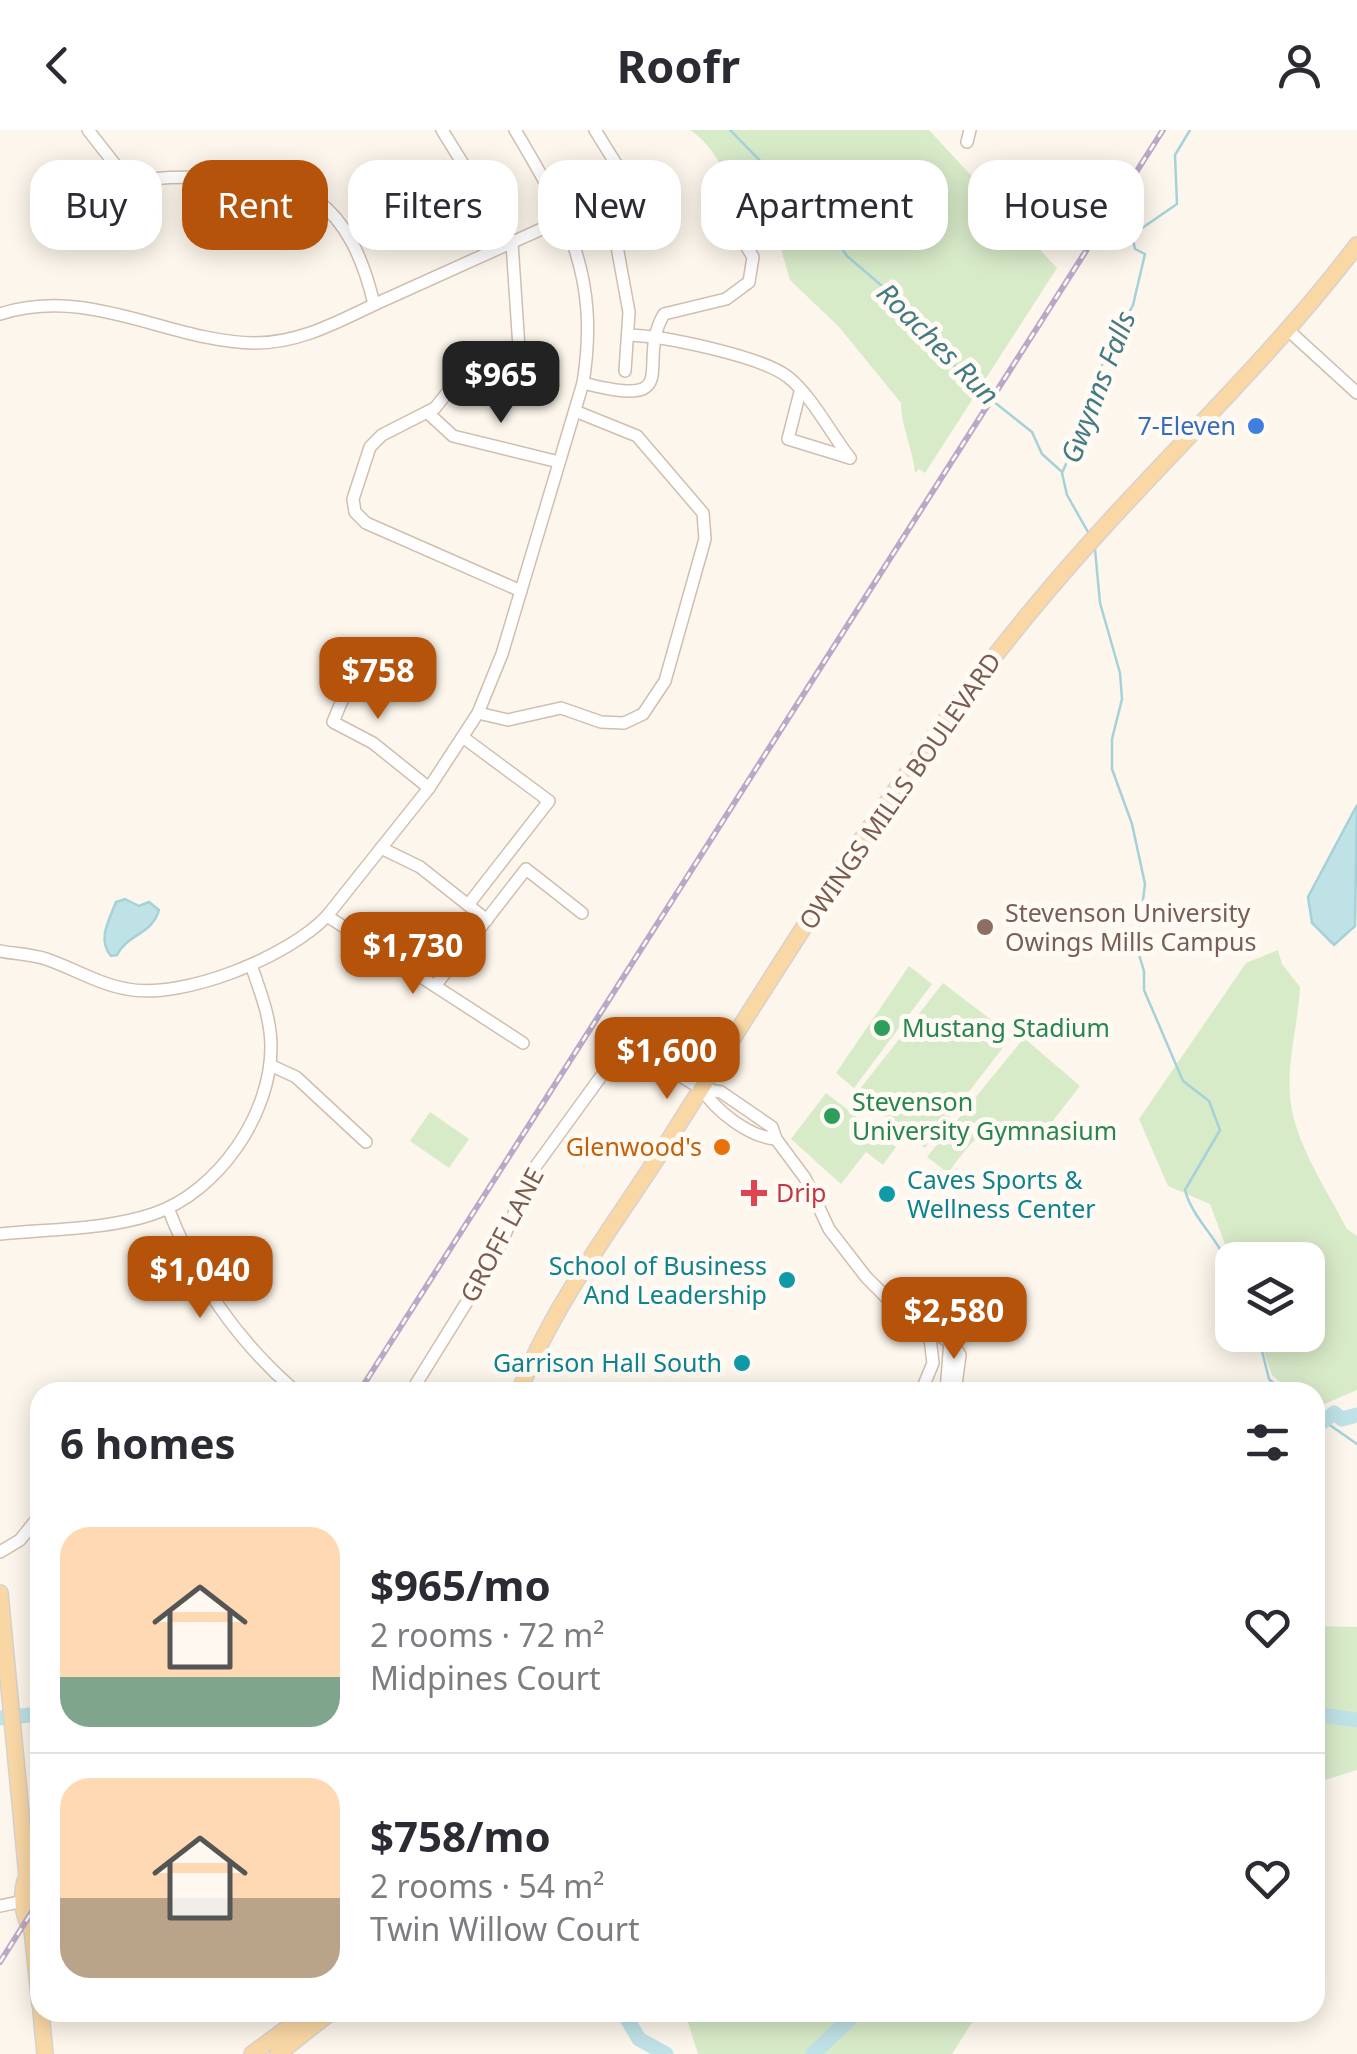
<!DOCTYPE html>
<html lang="en">
<head>
<meta charset="utf-8">
<style>
  :root { --surface:#fff; --page:#f2f2f3; --text:#2b2b33; --muted:#7c7c81; --line:#e1e1e2; --accent:#b45309 }
  body { margin:0; font-family:"Noto Sans",sans-serif; background:var(--page); color:var(--text); height:100vh; display:flex; flex-direction:column; font-size:38px; white-space:nowrap }
  * { box-sizing:border-box; margin:0 }
  p { font-size:32px; color:var(--muted) }
  .icon { flex:none; width:55px; height:55px; fill:none; stroke:currentColor; stroke-width:2; stroke-linecap:round; stroke-linejoin:round }
  .map { position:relative; flex:1; overflow:hidden }
  .side { position:absolute; left:30px; top:1252px; width:1295px; height:640px; display:flex; flex-direction:column; background:var(--surface); border-radius:30px; box-shadow:0 5px 25px #0003 }
  .side>* { flex:none }
  .hud { position:absolute; left:30px; top:30px; width:1298px; height:90px; display:flex; gap:20px }
  .buttons { position:absolute; left:1215px; top:1112px; display:grid; gap:20px }
  .buttons a { display:grid; place-items:center; width:110px; height:110px; border-radius:20px; background:var(--surface); box-shadow:0 5px 25px #0003; font-size:50px }
  .price { position:absolute; translate:-50% -85px; padding:0 22px; border-radius:20px; background:var(--accent); color:#fff; font-size:32px; line-height:65px; filter:drop-shadow(0 2px 5px #0008) }
  .price::after { content:''; position:absolute; left:50%; top:60px; width:30px; height:22px; margin-left:-15px; background:inherit; clip-path:polygon(0 0,100% 0,50% 100%) }
  .price.on { background:#222; color:#fff }
  ul { padding:0; list-style:none }
  li { display:flex; align-items:center; gap:30px; height:250px; padding:0 30px }
  li+li { border-top:2px solid var(--line) }
  li span { display:grid; place-items:center; flex:none; width:280px; height:200px; border-radius:30px; color:#555 }
  li>.icon { margin-inline-start:auto }
  span .icon { width:120px; height:120px; fill:#fffc; stroke-width:1 }
  li b { font-size:42px }
  h2 { display:flex; justify-content:space-between; align-items:center; height:120px; padding:0 30px; font-size:42px }
  .tag { padding:0 35px; border-radius:30px; background:var(--surface); box-shadow:0 5px 25px #0003; font-size:35px; line-height:90px }
  .tag.on { background:var(--accent); color:#fff }
  header { display:flex; justify-content:space-between; align-items:center; height:130px; padding:0 30px; background:var(--surface); font-size:45px; font-weight:700 }
  .map>svg:first-child { display:block }
  .green { fill:#d8ebc9 }
  .water { fill:#bfe2e7; stroke:#a5d2d9; stroke-width:2.5 }
  .lines { fill:none; stroke-linecap:round; stroke-linejoin:round }
  .stream { stroke:#a5d2d9; stroke-width:2.5 }
  .river { stroke:#bfe2e7; stroke-width:15 }
  .minor-casing { stroke:#d0beb0; stroke-width:14 }
  .major-casing { stroke:#d9d1cd; stroke-width:18 }
  .minor { stroke:#fff; stroke-width:11 }
  .major { stroke:#fad8a6; stroke-width:15 }
  .rail-casing { stroke:#b9a8c8; stroke-width:6 }
  .rail { stroke:#fffaf3; stroke-width:2.5; stroke-dasharray:8; stroke-linecap:butt }
  .shop-dot { fill:#3f7fe0; stroke:#fffaf3; stroke-width:4 }
  .education-dot { fill:#8d6e63; stroke:#fffaf3; stroke-width:4 }
  .leisure-dot { fill:#2e9e5b; stroke:#fffaf3; stroke-width:4 }
  .food-dot { fill:#e8710a; stroke:#fffaf3; stroke-width:4 }
  .health-dot { fill:#e0444e; stroke:#fffaf3; stroke-width:4 }
  .culture-dot { fill:#0f9aa8; stroke:#fffaf3; stroke-width:4 }
  .labels { text-anchor:middle; stroke-width:10; stroke-linejoin:round; paint-order:stroke }
  .shop-label { font-size:25px; fill:#366cbe; stroke:#fffaf3; text-anchor:end }
  .street-label { font-size:25px; fill:#795c4d; stroke:#fffaf3 }
  .education-label { font-size:25px; fill:#785e54; stroke:#fffaf3; text-anchor:start }
  .leisure-label { font-size:25px; fill:#27864d; stroke:#fffaf3; text-anchor:start }
  .food-label { font-size:25px; fill:#c56008; stroke:#fffaf3; text-anchor:end }
  .culture-label { font-size:25px; fill:#0d838f; stroke:#fffaf3; text-anchor:end }
  .health-label { font-size:25px; fill:#be3a42; stroke:#fffaf3; text-anchor:start }
  .water-label { font-size:28px; font-style:italic; fill:#437b84; stroke:#fffaf3 }
</style>
</head>
<body>
<header><svg class="icon" aria-label="back" viewBox="0 0 24 24"><path d="M15 5l-7 7 7 7"/></svg>Roofr<svg class="icon" aria-label="person" viewBox="0 0 24 24"><circle cx="12" cy="8" r="4"/><path d="M4 21q1-7 8-7t8 7"/></svg></header>
<div class="map">
<svg width="1357" height="1924" viewBox="0 0 1357 1924">
  <rect width="100%" height="100%" fill="#fdf6ec"/>
  <g class="green">
    <path d="M690 0H929L1057 138 925 343 919 339 915 343C913 319 901 297 901 273L839 197 790 150 778 109 763 88 737 80C731 51 715 16 690 0Z"/>
    <path d="M1278 820 1282 834 1300 857C1298 898 1284 939 1292 980 1300 1021 1328 1062 1347 1099L1357 1106V1260L1315 1278V1262H1292L1272 1245 1258 1205H1308V1130L1232 1133 1210 1074 1168 1056 1139 989 1246 833Z"/>
    <polygon points="909,836 932,854 854,958 836,943"/>
    <polygon points="943,853 1012,906 925,1018 856,964"/>
    <path d="M1024 908 1080 956 1039 1009C985 994 982 997 948 1043L927 1027Z"/>
    <polygon points="826,963 896,1017 883,1035 866,1022 841,1054 791,1009"/>
    <polygon points="430,982 469,1009 449,1038 410,1011"/>
    <polygon points="1315,1496 1357,1497 1357,1640 1315,1653"/>
    <polygon points="685,1883 685,1882 978,1883 952,1924 698,1924"/>
  </g>
  <g class="water">
    <polygon points="1357,675 1355,796 1334,815 1312,793 1308,767"/>
    <path d="M125 769 139 776 149 772 159 780C152 805 127 804 117 825L111 826C97 810 109 790 116 772Z"/>
  </g>
  <g class="lines">
    <g class="stream">
      <polyline points="730,0 774,45 813,75 847,126 909,179 940,222 984,264 1032,302 1042,324 1061,341"/>
      <polyline points="1088,402 1067,365 1062,343 1090,280 1098,243 1133,175 1145,124 1135,119 1132,105 1177,74 1175,25 1190,0"/>
      <path d="M1095 419 1100 473 1120 543 1122 569 1112 609V639L1132 694 1145 754 1137 818 1144 841V860L1183 951 1209 971 1220 1000 1185 1060C1193 1092 1227 1115 1232 1149"/>
      <polyline points="1232,1151 1232,1171"/>
      <polyline points="1258,1205 1269,1249 1283,1262"/>
      <polyline points="1315,1290 1324,1291 1357,1314"/>
    </g>
    <g class="river">
      <polyline points="1324,1291 1334,1283 1342,1289 1357,1285"/>
      <polyline points="1315,1584 1357,1590"/>
      <polyline points="0,1588 40,1584"/>
      <polyline points="623,1882 639,1909 666,1924"/>
      <polyline points="813,1924 857,1882"/>
    </g>
    <g class="minor-casing">
      <g id="minor">
        <path d="M88 0 132 56C152 45 179 48 202 47 304 41 350 74 374 174"/>
        <polyline points="442,0 512,113 520,233"/>
        <polyline points="595,0 651,90"/>
        <polyline points="967,12 970,0"/>
        <polyline points="616,111 629,182 625,241"/>
        <path d="M0 184C91 155 169 212 255 213 306 213 347 186 391 167 450 140 508 114 566 88"/>
        <polyline points="1288,200 1357,263"/>
        <path d="M629 205C664 206 761 226 788 247 812 266 831 304 850 328"/>
        <polyline points="459,248 435,278 382,305 370,317 353,369 355,382 366,393 521,461"/>
        <path d="M583 253C688 280 634 234 664 184L726 169 749 152 753 127 721 76"/>
        <polyline points="800,262 788,309 850,328"/>
        <polyline points="428,283 453,306 559,332"/>
        <polyline points="364,518 333,592 373,613 429,658"/>
        <polyline points="478,583 508,590 561,578 601,592 624,593 643,584 665,551 705,409 703,383 637,306 575,281"/>
        <polyline points="464,608 549,671 468,775"/>
        <polyline points="381,718 420,737 487,790"/>
        <polyline points="327,786 523,913"/>
        <path d="M0 821C15 824 31 824 46 829 73 838 98 854 127 859 183 870 288 827 327 786L429 658 478 583 502 524 583 253C600 147 568 89 515 0"/>
        <polyline points="435,856 526,739 582,783"/>
        <polyline points="270,935 296,947 366,1012"/>
        <path d="M702 959C716 981 749 1007 776 1009"/>
        <path d="M168 1078C196 1151 235 1208 294 1260"/>
        <path d="M0 1104C50 1099 105 1100 153 1084 218 1062 271 985 271 917 271 888 260 861 251 835"/>
        <polyline points="411,1262 496,1125 533,1040 602,945 637,928 656,931 702,959 721,962 772,997 776,1009 805,1048 829,1099 866,1147 891,1172 955,1216 960,1225 955,1262"/>
        <polyline points="921,1262 933,1233 929,1200"/>
        <polyline points="946,1262 950,1211"/>
        <polyline points="0,1422 20,1410 40,1385"/>
        <polyline points="0,1776 24,1771"/>
      </g>
    </g>
    <g class="major-casing">
      <g id="major">
        <path d="M519 1262C555 1168 624 1083 677 997 790 818 900 638 1036 475 1138 351 1260 243 1357 115"/>
        <path d="M0 1463 27 1746C36 1759 41 1787 32 1800"/>
        <path d="M27 1746C20 1761 22 1787 32 1800L40 1875"/>
        <polyline points="41,1882 45,1924"/>
        <polyline points="252,1924 309,1882"/>
        <polyline points="278,1924 331,1882"/>
      </g>
    </g>
    <use href="#minor" class="minor"/>
    <use href="#major" class="major"/>
    <g class="rail-casing">
      <g id="rail">
        <polyline points="359,1262 1163,0"/>
        <polyline points="0,1832 40,1769"/>
      </g>
    </g>
    <use href="#rail" class="rail"/>
  </g>
  <circle class="shop-dot" cx="1256" cy="296" r="10"/>
  <circle class="education-dot" cx="985" cy="797" r="10"/>
  <g class="leisure-dot">
    <circle cx="882" cy="898" r="10"/>
    <circle cx="832" cy="986" r="10"/>
  </g>
  <circle class="food-dot" cx="722" cy="1017" r="10"/>
  <path class="health-dot" d="M749 1048h10v10h10v10h-10v10h-10v-10h-10v-10h10z"/>
  <g class="culture-dot">
    <circle cx="887" cy="1064" r="10"/>
    <circle cx="787" cy="1150" r="10"/>
    <circle cx="742" cy="1233" r="10"/>
  </g>
  <g class="labels">
    <g class="shop-label">
      <text x="1236" y="305">7-Eleven</text>
    </g>
    <g class="street-label">
      <text transform="translate(900 661) rotate(-55)" y="9">OWINGS MILLS BOULEVARD</text>
      <text transform="translate(502 1105) rotate(-62)" y="9">GROFF LANE</text>
    </g>
    <g class="education-label">
      <text x="1005" y="792">Stevenson University<tspan x="1005" dy="29">Owings Mills Campus</tspan></text>
    </g>
    <g class="leisure-label">
      <text x="902" y="907">Mustang Stadium</text>
      <text x="852" y="981">Stevenson<tspan x="852" dy="29">University Gymnasium</tspan></text>
    </g>
    <g class="food-label">
      <text x="702" y="1026">Glenwood's</text>
    </g>
    <g class="culture-label">
      <text x="907" y="1059" text-anchor="start">Caves Sports &amp;<tspan x="907" dy="29">Wellness Center</tspan></text>
      <text x="767" y="1145">School of Business<tspan x="767" dy="29">And Leadership</tspan></text>
      <text x="722" y="1242">Garrison Hall South</text>
    </g>
    <g class="health-label">
      <text x="776" y="1072">Drip</text>
    </g>
    <g class="water-label">
      <text transform="translate(938 214) rotate(45)" y="10">Roaches Run</text>
      <text transform="translate(1098 257) rotate(-69)" y="10">Gwynns Falls</text>
    </g>
  </g>
</svg>
<div class="buttons">
<a><svg class="icon" aria-label="layers" viewBox="0 0 24 24"><path d="M12 4l9 5-9 5-9-5zM3 14l9 5 9-5"/></svg></a>
</div>
<b class="price on" style="left:501px;top:296px">$965</b>
<b class="price" style="left:378px;top:592px">$758</b>
<b class="price" style="left:413px;top:867px">$1,730</b>
<b class="price" style="left:667px;top:972px">$1,600</b>
<b class="price" style="left:200px;top:1191px">$1,040</b>
<b class="price" style="left:954px;top:1232px">$2,580</b>
<div class="hud">
<a class="tag">Buy</a>
<a class="tag on">Rent</a>
<a class="tag">Filters</a>
<a class="tag">New</a>
<a class="tag">Apartment</a>
<a class="tag">House</a>
</div>
<section class="side">
<h2>6 homes<svg class="icon" aria-label="filters" viewBox="0 0 24 24"><path d="M4 7h16M4 17h16"/><circle cx="9" cy="7" r="2"/><circle cx="15" cy="17" r="2"/></svg></h2>
<ul>
<li><span style="background:linear-gradient(#ffd9b3 75%,#7fa58c 0)"><svg class="icon" aria-label="home" viewBox="0 0 24 24"><path d="M3 11l9-7 9 7M6 9v11h12V9"/></svg></span><div><b>$965/mo</b><p>2 rooms · 72 m²</p><p>Midpines Court</p></div><svg class="icon" aria-label="heart" viewBox="0 0 24 24"><path d="M12 20l-8-8c-3-5 5-10 8-4 3-6 11-1 8 4z"/></svg></li>
<li><span style="background:linear-gradient(#ffd9b3 60%,#b9a48a 0)"><svg class="icon" aria-label="home" viewBox="0 0 24 24"><path d="M3 11l9-7 9 7M6 9v11h12V9"/></svg></span><div><b>$758/mo</b><p>2 rooms · 54 m²</p><p>Twin Willow Court</p></div><svg class="icon" aria-label="heart" viewBox="0 0 24 24"><path d="M12 20l-8-8c-3-5 5-10 8-4 3-6 11-1 8 4z"/></svg></li>
</ul>
</section>
</div>
</body>
</html>
